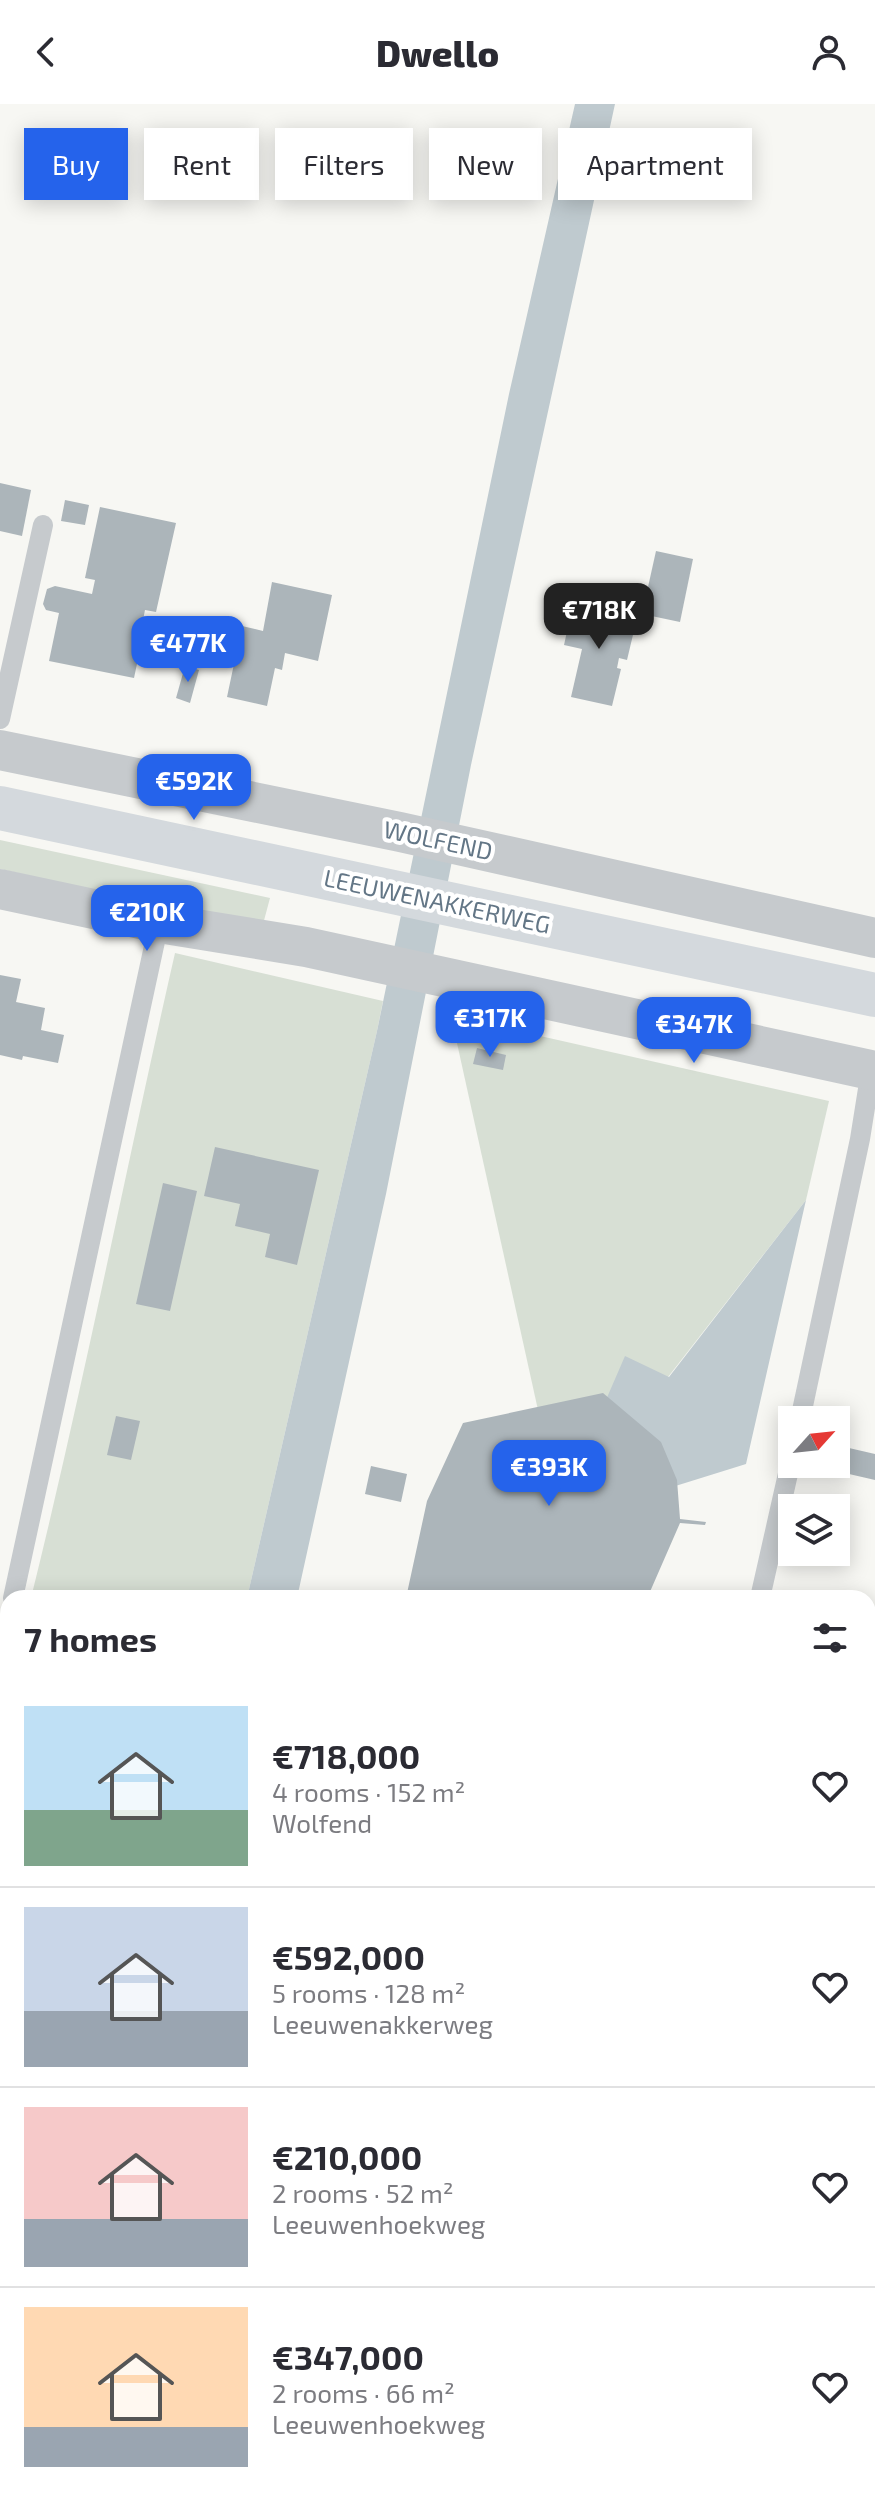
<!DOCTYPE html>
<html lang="en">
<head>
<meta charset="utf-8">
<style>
  :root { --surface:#fff; --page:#f2f2f3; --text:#2b2b33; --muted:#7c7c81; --line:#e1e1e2; --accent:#2563eb }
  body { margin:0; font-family:"Exo 2",sans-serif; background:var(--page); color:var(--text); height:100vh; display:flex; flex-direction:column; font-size:30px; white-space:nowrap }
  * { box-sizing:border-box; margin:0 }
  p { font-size:26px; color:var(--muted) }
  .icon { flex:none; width:44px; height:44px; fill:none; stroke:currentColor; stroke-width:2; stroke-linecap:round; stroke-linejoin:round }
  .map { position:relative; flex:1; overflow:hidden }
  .sheet { position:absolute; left:0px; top:1486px; width:876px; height:912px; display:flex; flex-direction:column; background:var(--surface); border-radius:24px 24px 0 0; box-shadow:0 4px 20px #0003 }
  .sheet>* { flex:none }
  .hud { position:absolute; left:24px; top:24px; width:828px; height:72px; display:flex; gap:16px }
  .needle { width:52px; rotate:63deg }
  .buttons { position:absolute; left:778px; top:1302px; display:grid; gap:16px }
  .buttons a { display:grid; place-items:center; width:72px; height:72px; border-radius:0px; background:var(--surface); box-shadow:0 4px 20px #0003; font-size:40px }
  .price { position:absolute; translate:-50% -68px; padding:0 18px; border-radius:16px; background:var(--accent); color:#fff; font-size:26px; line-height:52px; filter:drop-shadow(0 2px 4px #0008) }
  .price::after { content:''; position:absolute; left:50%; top:48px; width:24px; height:18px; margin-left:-12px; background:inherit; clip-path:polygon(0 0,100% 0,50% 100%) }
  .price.on { background:#222; color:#fff }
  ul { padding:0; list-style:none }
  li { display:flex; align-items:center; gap:24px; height:200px; padding:0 24px }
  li+li { border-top:2px solid var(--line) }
  li span { display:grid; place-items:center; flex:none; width:224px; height:160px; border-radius:0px; color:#555 }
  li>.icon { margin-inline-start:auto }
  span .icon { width:96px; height:96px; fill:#fffc; stroke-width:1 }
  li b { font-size:34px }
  h2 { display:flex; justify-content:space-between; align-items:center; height:96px; padding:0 24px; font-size:34px }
  .tag { padding:0 28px; border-radius:0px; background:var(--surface); box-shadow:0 4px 20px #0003; font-size:28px; line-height:72px }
  .tag.on { background:var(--accent); color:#fff }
  header { display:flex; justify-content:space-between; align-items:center; height:104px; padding:0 24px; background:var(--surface); font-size:36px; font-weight:800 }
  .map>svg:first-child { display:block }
  .green { fill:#d7dfd4 }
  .water { fill:#bfcacf }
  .building { fill:#acb5ba }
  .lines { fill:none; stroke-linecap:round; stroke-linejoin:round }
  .service { stroke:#c6cacd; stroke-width:20 }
  .minor { stroke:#c6cacd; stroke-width:40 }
  .primary { stroke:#d4d9dd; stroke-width:44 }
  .labels { text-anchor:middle; stroke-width:8; stroke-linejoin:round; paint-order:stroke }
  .street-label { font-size:24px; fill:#637686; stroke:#fff }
</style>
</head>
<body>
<header><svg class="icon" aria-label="back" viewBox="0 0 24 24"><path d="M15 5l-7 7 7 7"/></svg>Dwello<svg class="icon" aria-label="person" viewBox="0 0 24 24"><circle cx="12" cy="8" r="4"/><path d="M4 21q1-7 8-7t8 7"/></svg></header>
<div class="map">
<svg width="875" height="2398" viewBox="0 0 875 2398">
  <rect width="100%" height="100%" fill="#f7f7f3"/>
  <g class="green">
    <polygon points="0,736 270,794 262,824 0,765"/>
    <path d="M175 849 383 897 377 927 247 1494H31C84 1280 126 1064 175 849Z"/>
    <polygon points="451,912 829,997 806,1096 668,1273 599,1312 538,1306"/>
    <polygon points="149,2390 503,2390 502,2398 147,2398"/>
  </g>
  <g class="water">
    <polygon points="575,0 615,0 471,661 386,1090 297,1494 247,1494 377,927 509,290"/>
    <polygon points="806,1096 746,1360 669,1384 599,1312 625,1252 669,1273"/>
  </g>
  <g class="building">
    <polygon points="0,379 31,386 22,432 0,427"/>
    <polygon points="65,396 89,401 85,421 61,417"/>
    <polygon points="100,403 176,419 156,508 145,506 141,526 144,527 134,574 49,557 59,509 46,506 43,500 47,485 55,482 92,490 95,476 85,474"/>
    <polygon points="656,447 693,455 680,518 642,510"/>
    <polygon points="272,478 332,491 318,557 285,549 282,566 275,564 267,602 227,593 242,522 263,527"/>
    <polygon points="573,500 637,514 627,556 619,554 617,564 621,565 612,602 571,593 582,545 564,541"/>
    <polygon points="185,562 199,566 190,599 176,594"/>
    <polygon points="0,871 21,875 16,898 45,904 41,926 64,931 58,959 23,952 22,956 0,951"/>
    <polygon points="477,944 506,951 503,966 473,960"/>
    <polygon points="215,1043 319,1066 297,1161 265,1153 270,1130 235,1122 240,1100 204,1092"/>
    <polygon points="163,1079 197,1087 170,1207 136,1200"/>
    <polygon points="603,1289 661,1338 677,1376 680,1415 706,1418 705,1421 680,1419 649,1490 645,1494 406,1494 427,1397 463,1319"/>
    <polygon points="116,1312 140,1317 131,1356 107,1351"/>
    <polygon points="836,1341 875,1350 875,1376 823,1364 824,1360 836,1360"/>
    <polygon points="371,1362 407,1370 401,1398 365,1390"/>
    <polygon points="874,1895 875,1895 875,2379 868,2378 868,1921"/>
  </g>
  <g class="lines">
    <g class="service">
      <polyline points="0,615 43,421"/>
      <polyline points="800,1316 860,1035 871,966"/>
      <polyline points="13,1494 159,819"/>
      <polyline points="760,1494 792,1352"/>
      <polyline points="0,1555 8,1518"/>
      <polyline points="0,1712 8,1713"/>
      <polyline points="125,2398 127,2390"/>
      <polyline points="558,2398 560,2390"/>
    </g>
    <g class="minor">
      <polyline points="0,646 400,728 875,834"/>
      <polyline points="0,785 159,819 306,843 875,967"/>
    </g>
    <polyline class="primary" points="0,704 875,891"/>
  </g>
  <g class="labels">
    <g class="street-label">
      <text transform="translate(438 737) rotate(12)" y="8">WOLFEND</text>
      <text transform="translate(437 798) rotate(12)" y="8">LEEUWENAKKERWEG</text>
    </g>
  </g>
</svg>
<div class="buttons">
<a><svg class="needle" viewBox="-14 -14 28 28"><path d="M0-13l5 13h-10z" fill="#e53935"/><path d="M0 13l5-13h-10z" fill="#7c7c81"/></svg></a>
<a><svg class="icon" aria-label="layers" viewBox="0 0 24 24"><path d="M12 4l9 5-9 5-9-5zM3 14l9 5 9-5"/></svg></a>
</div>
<b class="price on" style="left:599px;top:547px">€718K</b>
<b class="price" style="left:188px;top:580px">€477K</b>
<b class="price" style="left:194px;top:718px">€592K</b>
<b class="price" style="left:147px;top:849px">€210K</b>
<b class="price" style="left:490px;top:955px">€317K</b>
<b class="price" style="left:694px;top:961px">€347K</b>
<b class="price" style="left:549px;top:1404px">€393K</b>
<div class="hud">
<a class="tag on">Buy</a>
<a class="tag">Rent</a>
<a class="tag">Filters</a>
<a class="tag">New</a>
<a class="tag">Apartment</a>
</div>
<section class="sheet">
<h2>7 homes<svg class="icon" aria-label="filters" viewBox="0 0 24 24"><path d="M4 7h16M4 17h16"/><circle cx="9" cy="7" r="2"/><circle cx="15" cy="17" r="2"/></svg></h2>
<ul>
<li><span style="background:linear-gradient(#bfe0f5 65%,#7fa58c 0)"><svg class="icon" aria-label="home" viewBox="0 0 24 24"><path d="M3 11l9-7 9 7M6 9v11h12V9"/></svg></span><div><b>€718,000</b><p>4 rooms · 152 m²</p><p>Wolfend</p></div><svg class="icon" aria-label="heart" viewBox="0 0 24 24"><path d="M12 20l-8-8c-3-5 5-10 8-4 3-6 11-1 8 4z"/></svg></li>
<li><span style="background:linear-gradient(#c9d6e8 65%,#9aa5b1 0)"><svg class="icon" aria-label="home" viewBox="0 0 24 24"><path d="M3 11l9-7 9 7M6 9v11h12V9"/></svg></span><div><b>€592,000</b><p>5 rooms · 128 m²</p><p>Leeuwenakkerweg</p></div><svg class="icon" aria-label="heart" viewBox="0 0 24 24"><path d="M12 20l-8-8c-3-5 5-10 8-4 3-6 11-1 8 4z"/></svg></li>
<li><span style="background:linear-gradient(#f6c9c9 70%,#9aa5b1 0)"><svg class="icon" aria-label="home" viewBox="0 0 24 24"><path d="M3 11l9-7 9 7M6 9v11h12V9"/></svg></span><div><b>€210,000</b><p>2 rooms · 52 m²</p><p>Leeuwenhoekweg</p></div><svg class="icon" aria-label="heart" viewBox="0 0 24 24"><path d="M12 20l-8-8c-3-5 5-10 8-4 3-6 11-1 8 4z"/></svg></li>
<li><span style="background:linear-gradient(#ffd9b3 75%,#9aa5b1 0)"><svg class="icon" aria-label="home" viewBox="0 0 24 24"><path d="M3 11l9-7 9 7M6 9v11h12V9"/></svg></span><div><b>€347,000</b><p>2 rooms · 66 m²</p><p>Leeuwenhoekweg</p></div><svg class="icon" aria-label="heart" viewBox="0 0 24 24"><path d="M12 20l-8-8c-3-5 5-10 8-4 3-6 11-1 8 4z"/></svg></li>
</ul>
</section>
</div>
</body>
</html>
